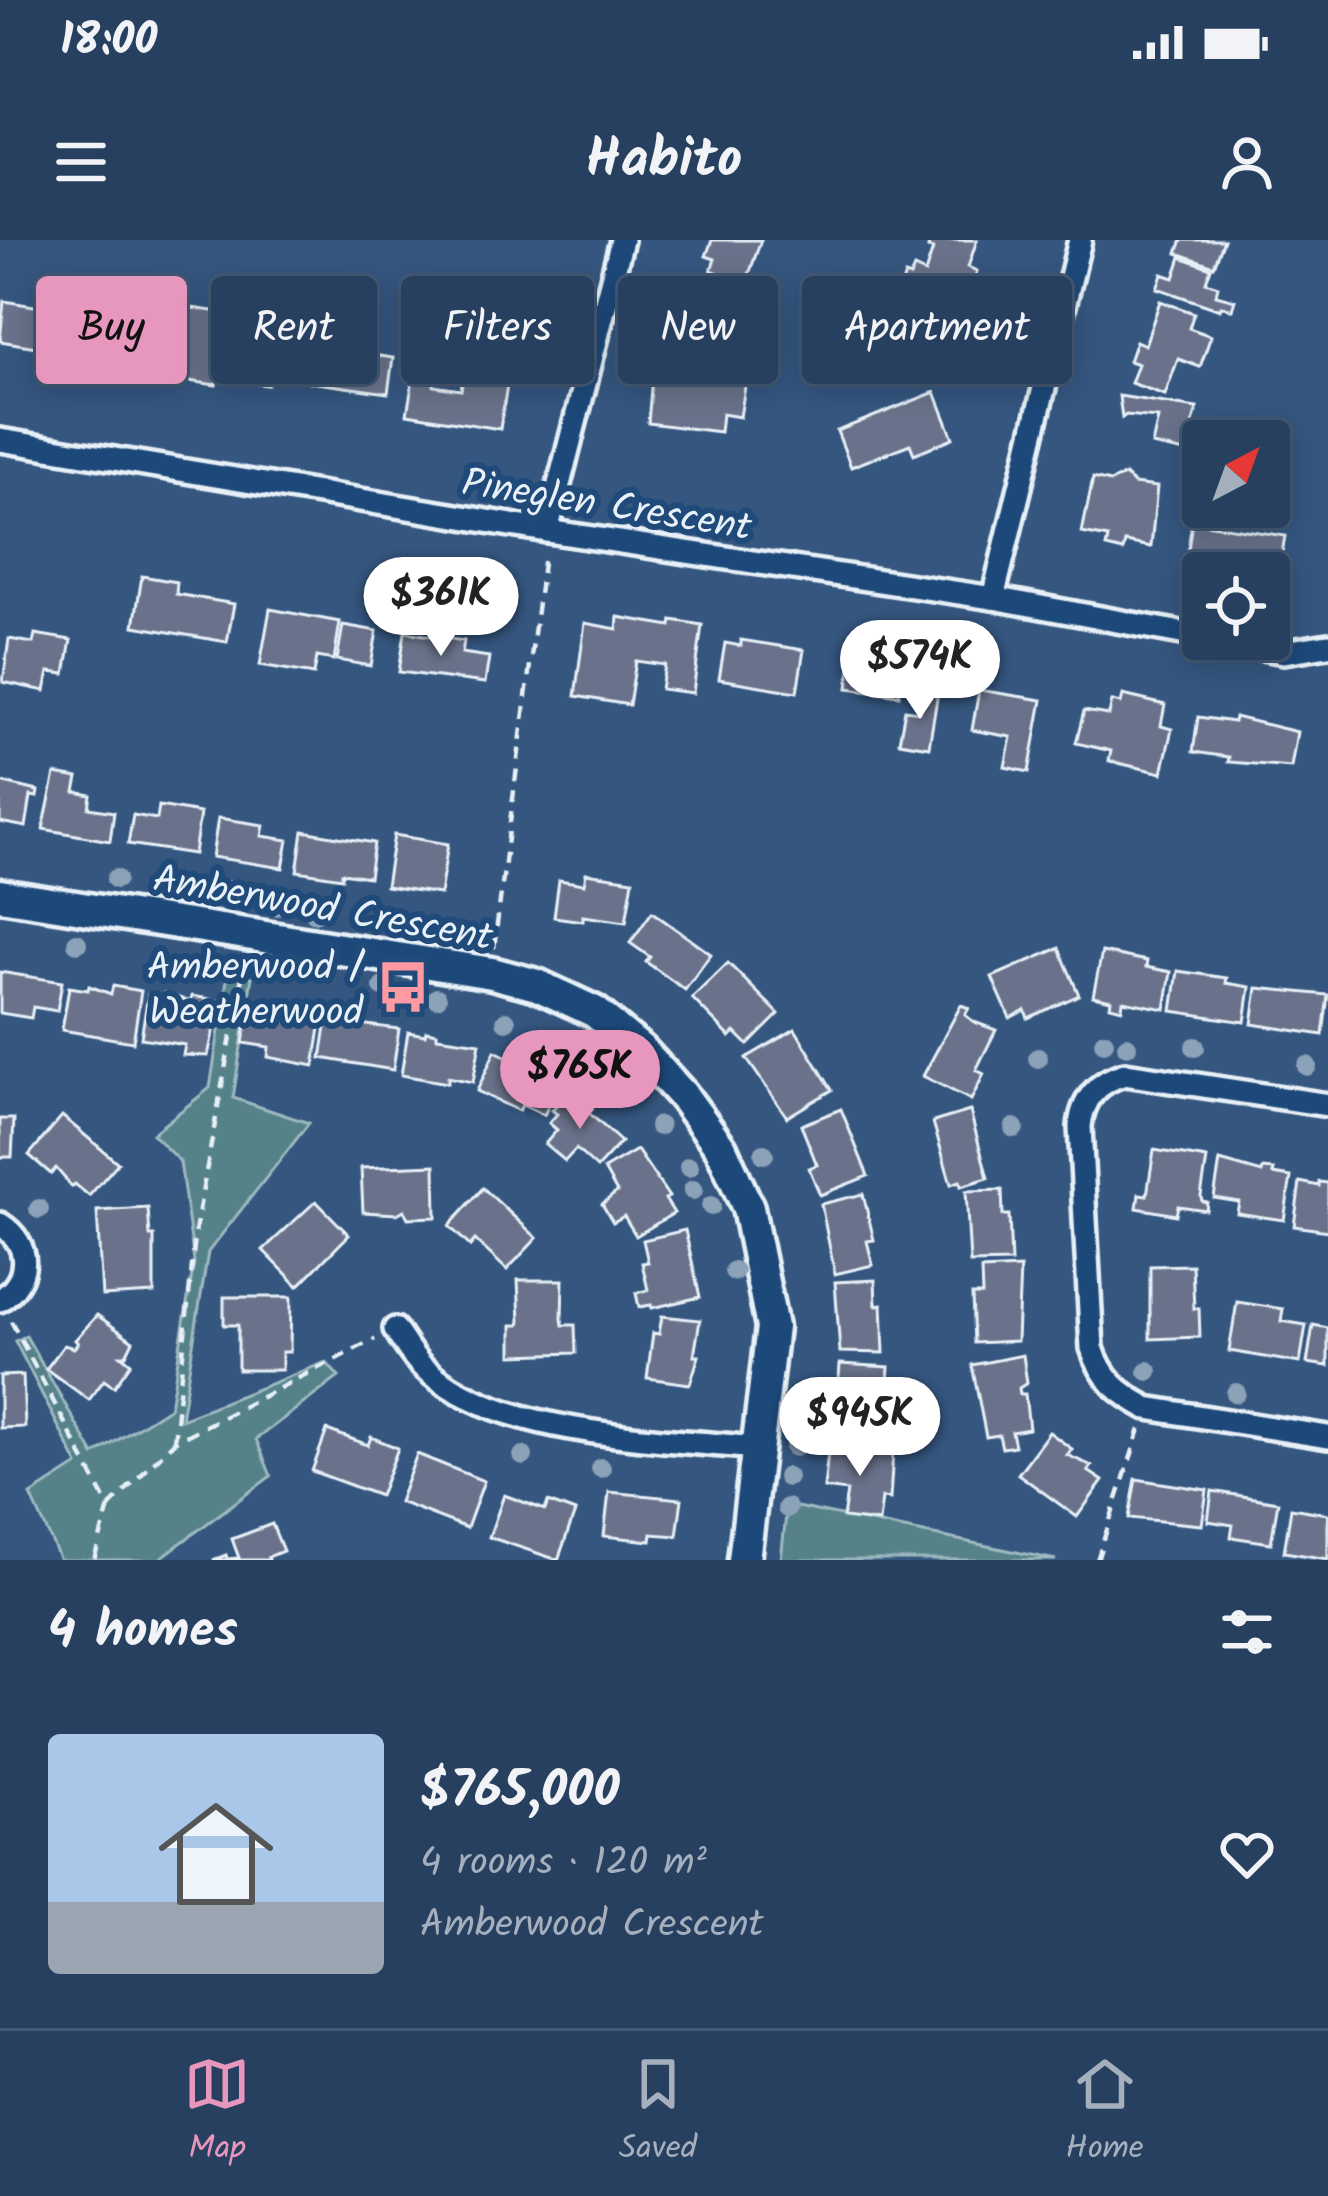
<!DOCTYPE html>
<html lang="en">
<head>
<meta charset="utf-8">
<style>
  :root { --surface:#28405f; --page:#304765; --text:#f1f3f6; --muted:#a5afbd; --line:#445974; --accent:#e797bd }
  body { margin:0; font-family:Kalam,sans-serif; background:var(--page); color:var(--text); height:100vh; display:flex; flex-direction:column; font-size:45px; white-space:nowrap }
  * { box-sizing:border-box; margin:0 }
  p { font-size:39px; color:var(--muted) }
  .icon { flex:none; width:66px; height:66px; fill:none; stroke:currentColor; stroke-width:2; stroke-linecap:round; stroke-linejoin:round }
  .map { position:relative; height:1320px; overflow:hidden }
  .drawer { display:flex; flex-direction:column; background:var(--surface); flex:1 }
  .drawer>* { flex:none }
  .top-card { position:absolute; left:36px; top:36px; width:1257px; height:108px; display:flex; gap:24px }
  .needle { width:78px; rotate:41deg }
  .tools { position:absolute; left:1182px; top:180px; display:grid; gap:24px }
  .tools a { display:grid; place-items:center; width:108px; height:108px; border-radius:12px; background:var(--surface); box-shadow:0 6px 30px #0003,0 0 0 3px var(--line); font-size:60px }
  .price { position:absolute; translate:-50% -102px; padding:0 27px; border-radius:42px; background:#fff; color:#222; font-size:39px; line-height:78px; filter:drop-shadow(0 3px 6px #0008) }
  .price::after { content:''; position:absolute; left:50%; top:72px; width:36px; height:27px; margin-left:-18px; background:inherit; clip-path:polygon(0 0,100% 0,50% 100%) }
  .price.selected { background:var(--accent); color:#111 }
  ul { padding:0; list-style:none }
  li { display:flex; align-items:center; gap:36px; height:300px; padding:0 48px }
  li span { display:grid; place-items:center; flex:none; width:336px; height:240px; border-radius:12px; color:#555 }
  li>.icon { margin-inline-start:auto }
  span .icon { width:144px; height:144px; fill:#fffc; stroke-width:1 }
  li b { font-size:51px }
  h2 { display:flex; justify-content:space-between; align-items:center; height:144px; padding:0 48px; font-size:51px }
  .tag { padding:0 42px; border-radius:12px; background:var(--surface); box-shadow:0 6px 30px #0003,0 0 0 3px var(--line); font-size:42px; line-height:108px }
  .tag.selected { background:var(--accent); color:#111 }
  .status { display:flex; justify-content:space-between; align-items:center; height:84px; padding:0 60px; background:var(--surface); direction:ltr }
  .status svg { height:33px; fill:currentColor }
  header { display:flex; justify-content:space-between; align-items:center; height:156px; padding:0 48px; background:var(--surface); font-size:54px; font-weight:700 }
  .tabs { display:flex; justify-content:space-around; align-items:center; height:168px; border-top:3px solid var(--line); background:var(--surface); font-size:33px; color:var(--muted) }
  .tabs a { display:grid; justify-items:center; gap:6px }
  .tabs .selected { color:var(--accent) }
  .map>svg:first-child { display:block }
  .green { fill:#548189; stroke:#9eb9c0; stroke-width:3 }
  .building { fill:#69728a; stroke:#e8f1f8; stroke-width:3 }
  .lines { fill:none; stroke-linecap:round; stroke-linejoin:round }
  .street-casing { stroke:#e8f1f8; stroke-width:30 }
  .secondary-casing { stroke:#e8f1f8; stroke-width:39 }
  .path { stroke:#e8f1f8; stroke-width:4.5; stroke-dasharray:12 9; stroke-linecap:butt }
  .street { stroke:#1f4a7a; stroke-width:21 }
  .secondary { stroke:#1f4a7a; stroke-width:30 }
  .tree { fill:#8ba2b8 }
  .labels { text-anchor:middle; stroke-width:12; stroke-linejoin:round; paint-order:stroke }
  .street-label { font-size:39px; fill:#e8f1f8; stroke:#1f4a7a }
  .poi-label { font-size:39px; fill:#e8f1f8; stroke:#1f4a7a; text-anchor:end }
</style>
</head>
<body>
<div class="status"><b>18:00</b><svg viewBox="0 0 49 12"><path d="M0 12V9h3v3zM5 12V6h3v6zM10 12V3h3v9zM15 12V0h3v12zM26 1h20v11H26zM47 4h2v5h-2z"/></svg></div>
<header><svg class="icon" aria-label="menu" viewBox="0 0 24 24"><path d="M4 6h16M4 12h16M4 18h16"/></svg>Habito<svg class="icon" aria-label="person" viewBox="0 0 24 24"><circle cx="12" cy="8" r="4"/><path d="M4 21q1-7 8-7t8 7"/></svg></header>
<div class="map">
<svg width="1328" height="1320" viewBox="0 0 1328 1320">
  <rect width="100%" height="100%" fill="#35567f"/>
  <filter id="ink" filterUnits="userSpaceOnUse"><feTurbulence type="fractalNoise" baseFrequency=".00833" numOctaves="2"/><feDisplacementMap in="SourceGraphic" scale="24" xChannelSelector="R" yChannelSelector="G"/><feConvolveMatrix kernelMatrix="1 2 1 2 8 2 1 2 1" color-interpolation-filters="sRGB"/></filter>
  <g filter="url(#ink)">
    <g class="green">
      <polygon points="228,733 252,737 233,858 309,883 208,1012 181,1179 326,1122 339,1137 256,1199 271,1236 158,1320 60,1320 31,1255 78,1225 15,1101 26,1096 94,1215 170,1167 194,1022 180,922 152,894 210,848"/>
      <polygon points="787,1265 1056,1320 781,1320"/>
    </g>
    <g class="building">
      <polygon points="712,0 761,0 746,43 711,30 715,19 706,16"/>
      <polygon points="930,0 977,0 968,27 977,31 972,47 963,44 940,96 890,79 905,35 910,37 914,28 925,33 933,9 928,8"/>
      <polygon points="1182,0 1224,0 1214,26 1177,13"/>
      <polygon points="1181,17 1211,28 1206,42 1218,46 1216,55 1235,60 1232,70 1221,66 1220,70 1157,48 1162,34 1174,38"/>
      <polygon points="49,51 129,65 119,120 93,115 92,121 60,115 60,111 0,101 4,61 46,68"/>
      <polygon points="1160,61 1194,73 1189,88 1211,96 1200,127 1178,119 1165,155 1131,143 1138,124 1129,121 1136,101 1145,105"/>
      <polygon points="178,66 226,73 225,79 251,83 248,101 260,103 258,115 272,117 268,145 217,140 216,145 154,136 159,105 172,108"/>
      <polygon points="481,83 516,89 500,189 407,174 416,122 437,126 434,146 461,150 466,116 475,118"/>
      <polygon points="670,87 731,97 720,136 746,141 740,177 722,174 720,192 648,183 653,125 676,128 679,108 667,107"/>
      <polygon points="314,106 393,118 388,153 309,142"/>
      <polygon points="935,152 953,198 914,214 910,204 851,227 837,191"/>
      <polygon points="1119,156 1197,168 1185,212 1152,205 1158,178 1126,175 1122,178"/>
      <polygon points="1125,235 1134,244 1157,247 1151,307 1125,302 1123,311 1106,307 1108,298 1082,293 1093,238 1110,242"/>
      <polygon points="1192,282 1285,296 1279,332 1238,324 1237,329 1202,324 1203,318 1187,316"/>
      <polygon points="142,336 177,342 176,354 234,364 227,402 134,386"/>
      <polygon points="270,369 340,382 334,420 317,417 314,434 260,425"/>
      <polygon points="618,377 671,386 672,380 702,385 693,453 661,449 665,425 636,421 629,465 575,456 585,383 617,389"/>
      <polygon points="343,385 377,391 371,426 337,420"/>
      <polygon points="405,392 464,401 462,413 489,417 485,443 399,432"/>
      <polygon points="35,394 71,400 65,434 49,432 45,451 3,442 9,399 33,403"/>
      <polygon points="741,400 804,410 797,452 719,439 725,403 741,406"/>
      <polygon points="852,416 903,424 899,455 848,448"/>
      <polygon points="924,449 938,452 929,507 899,502 905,470 920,472"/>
      <polygon points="979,450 1042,460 1029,532 1005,527 1011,497 972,490"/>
      <polygon points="1123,455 1165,465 1161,486 1172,489 1162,533 1109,521 1111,511 1076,503 1084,471 1109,475 1112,461 1121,463"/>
      <polygon points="1198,477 1234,482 1235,477 1297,492 1291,527 1228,522 1229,517 1193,512"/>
      <polygon points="55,534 78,538 75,552 91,555 89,568 114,572 110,601 43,589"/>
      <polygon points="0,542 38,551 37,557 31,556 26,587 0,582"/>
      <polygon points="159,566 200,573 194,614 128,604 133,575 157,579"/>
      <polygon points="218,578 264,585 262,596 288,600 283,628 212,617"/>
      <polygon points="303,591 374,603 369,637 342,633 342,638 297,631"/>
      <polygon points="394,595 448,604 440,654 386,646"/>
      <polygon points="586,633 633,640 626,682 583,676 583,681 554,677 559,640 584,644"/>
      <polygon points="652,672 711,714 685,750 646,722 650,717 630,703"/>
      <polygon points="1059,708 1079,755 1028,778 1025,770 1010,778 992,737"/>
      <polygon points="1102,712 1147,721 1146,727 1171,732 1165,769 1123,761 1122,769 1110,766 1111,760 1093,756"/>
      <polygon points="728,723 779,774 748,805 735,792 730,797 692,758"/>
      <polygon points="1178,731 1227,738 1226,743 1250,747 1245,782 1172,771"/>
      <polygon points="0,732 62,742 57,771 33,767 31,778 0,773"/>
      <polygon points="89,746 111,754 113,746 141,751 133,802 62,790 69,747 88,750"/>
      <polygon points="1257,748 1328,755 1323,795 1252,784"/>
      <polygon points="164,753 191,762 192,756 220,761 208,816 183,815 185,805 141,798 148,755 163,758"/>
      <polygon points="961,765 969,768 965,775 974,782 996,790 976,830 984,834 971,860 923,836"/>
      <polygon points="249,766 278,770 277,775 321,782 314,826 268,817 269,807 243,803"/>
      <polygon points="327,780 399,789 393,830 321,818"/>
      <polygon points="795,789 832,850 787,877 746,818"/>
      <polygon points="426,791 437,793 437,797 480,803 473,842 448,837 448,843 401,835 408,792 425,795"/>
      <polygon points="495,811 560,842 544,875 522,865 519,871 477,851"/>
      <polygon points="571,849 593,869 589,873 621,902 597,928 576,909 565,921 545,904 557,890 549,883 557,874 552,870"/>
      <polygon points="841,869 868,936 820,955 809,928 817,925 801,885"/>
      <polygon points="970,871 988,938 961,946 960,941 951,944 933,882"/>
      <polygon points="62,876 118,923 89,956 75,944 72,947 56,928 51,934 29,915"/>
      <polygon points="0,879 14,879 12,917 0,917"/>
      <polygon points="637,910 669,957 665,959 674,973 636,996 624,976 613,982 602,964 617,952 604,929"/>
      <polygon points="1154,910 1207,919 1201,956 1202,961 1207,962 1206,970 1178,966 1176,975 1137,968 1139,954 1147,955"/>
      <polygon points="1220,921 1262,933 1263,929 1274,930 1273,934 1291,937 1284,980 1237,973 1239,962 1214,958"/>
      <polygon points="435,925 436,977 408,978 404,970 397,974 363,972 361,928"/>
      <polygon points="1300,942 1319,946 1319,942 1328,943 1328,991 1294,986"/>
      <polygon points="483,948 537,998 507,1030 475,1000 470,1006 449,986"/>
      <polygon points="1002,950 1003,975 1009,975 1011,1022 970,1023 966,951"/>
      <polygon points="863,954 874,1000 867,1001 873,1025 835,1034 821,964"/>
      <polygon points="316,961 349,995 298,1046 263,1010"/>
      <polygon points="148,968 150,996 154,996 154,1053 102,1056 97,971"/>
      <polygon points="685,990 700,1057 652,1068 651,1065 639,1067 636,1053 648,1050 642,1023 648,1022 643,1000"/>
      <polygon points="1192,1025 1194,1069 1199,1068 1200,1097 1150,1099 1150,1026"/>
      <polygon points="1020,1028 1017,1101 974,1103 972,1055 982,1055 981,1030"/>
      <polygon points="518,1040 563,1040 562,1079 563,1085 575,1085 576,1113 512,1115 512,1085 519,1085 520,1081"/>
      <polygon points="875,1040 876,1065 882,1064 884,1113 840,1112 835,1042"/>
      <polygon points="224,1057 291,1057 290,1112 282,1112 282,1130 238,1130 238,1085 224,1085"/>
      <polygon points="1237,1062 1283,1069 1281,1081 1306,1085 1300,1123 1229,1111"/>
      <polygon points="97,1075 133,1101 126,1115 121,1115 131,1123 114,1147 104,1140 89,1160 46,1129 64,1105 74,1108 78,1103 75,1100"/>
      <polygon points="662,1076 700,1080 694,1116 699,1116 690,1144 647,1138 653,1093 659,1094"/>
      <polygon points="1313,1085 1328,1088 1328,1126 1307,1123"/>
      <polygon points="1023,1115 1027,1143 1019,1148 1020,1154 1025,1154 1029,1189 1012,1192 1015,1206 1002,1208 999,1195 986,1197 972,1125"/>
      <polygon points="840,1124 889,1127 886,1174 874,1173 873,1198 835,1196"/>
      <polygon points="23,1135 25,1187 0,1188 0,1136"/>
      <polygon points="327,1190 368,1205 371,1197 398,1208 380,1256 312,1231"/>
      <polygon points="1049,1192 1072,1209 1067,1215 1092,1226 1088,1231 1103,1241 1077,1277 1018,1234"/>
      <polygon points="829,1203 893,1212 890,1259 882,1258 879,1282 843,1278 847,1251 824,1248"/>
      <polygon points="417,1214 484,1241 467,1288 399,1262"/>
      <polygon points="1136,1239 1207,1250 1202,1285 1129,1278"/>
      <polygon points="1212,1251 1278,1262 1271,1303 1231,1297 1233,1285 1208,1281"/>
      <polygon points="609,1252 682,1259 677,1296 652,1294 651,1301 604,1296"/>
      <polygon points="504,1255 545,1270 548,1262 575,1272 558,1320 489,1297"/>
      <polygon points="1291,1268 1328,1274 1328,1319 1284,1312"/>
      <polygon points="272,1284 283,1311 268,1317 269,1320 213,1320 226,1315 227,1319 239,1318 232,1299"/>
    </g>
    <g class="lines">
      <g class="street-casing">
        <g id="street">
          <polyline points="0,200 547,291 993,358 1203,397"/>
          <polyline points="547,291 622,0"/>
          <polyline points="993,358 1080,0"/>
          <polyline points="1213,399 1284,412 1328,405"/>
          <path d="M1328 865 1125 834C1098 841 1082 860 1080 887L1092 1108C1102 1139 1119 1153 1147 1168L1328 1197"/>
          <path d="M0 984C32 1004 31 1040 0 1060"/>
          <path d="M395 1089C404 1102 412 1117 423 1127 501 1197 656 1198 756 1208"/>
        </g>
      </g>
      <g class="secondary-casing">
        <polyline id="secondary" points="0,655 492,733 537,745 595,772 641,810 683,856 721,908 748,968 772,1087 744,1320"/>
      </g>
      <g class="path">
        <polyline points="494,708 544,315"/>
        <polyline points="11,1081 109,1267 94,1320"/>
        <polyline points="174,1202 196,986 245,721"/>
        <polyline points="109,1267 174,1202 375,1099"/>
        <polyline points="1097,1320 1140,1189"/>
      </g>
      <use href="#street" class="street"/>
      <use href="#secondary" class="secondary"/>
    </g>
    <g class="tree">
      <circle cx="116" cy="639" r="10"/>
      <circle cx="227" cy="650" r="10"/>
      <circle cx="277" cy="666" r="10"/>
      <circle cx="315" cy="673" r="10"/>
      <circle cx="77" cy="703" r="10"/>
      <circle cx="383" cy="747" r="10"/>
      <circle cx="437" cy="758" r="10"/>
      <circle cx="414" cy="761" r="10"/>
      <circle cx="506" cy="781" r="10"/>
      <circle cx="1104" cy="802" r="10"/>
      <circle cx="1127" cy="806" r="10"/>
      <circle cx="1195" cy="807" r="10"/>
      <circle cx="1038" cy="818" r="10"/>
      <circle cx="1307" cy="826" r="10"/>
      <circle cx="630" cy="851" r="10"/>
      <circle cx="659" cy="886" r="10"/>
      <circle cx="1014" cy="888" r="10"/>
      <circle cx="764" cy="914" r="10"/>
      <circle cx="689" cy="927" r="10"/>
      <circle cx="693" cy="950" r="10"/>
      <circle cx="711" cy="966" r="10"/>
      <circle cx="39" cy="969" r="10"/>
      <circle cx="734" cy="1031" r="10"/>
      <circle cx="1148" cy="1131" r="10"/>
      <circle cx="1236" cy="1153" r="10"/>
      <circle cx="795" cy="1207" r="10"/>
      <circle cx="523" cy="1216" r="10"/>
      <circle cx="601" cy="1228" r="10"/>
      <circle cx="787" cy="1237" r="10"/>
      <circle cx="787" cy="1268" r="10"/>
    </g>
  </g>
  <defs>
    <g id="bus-bare" transform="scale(4.14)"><path d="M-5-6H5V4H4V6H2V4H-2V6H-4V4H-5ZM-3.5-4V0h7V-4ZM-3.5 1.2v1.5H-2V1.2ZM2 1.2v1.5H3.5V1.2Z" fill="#ff9aa2" stroke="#1f4a7a" stroke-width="2.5" paint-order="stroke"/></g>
  </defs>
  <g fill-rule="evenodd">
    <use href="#bus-bare" x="403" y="747"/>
  </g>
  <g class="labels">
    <g class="street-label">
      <text transform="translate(607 263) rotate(9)" y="14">Pineglen Crescent</text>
      <text transform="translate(323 666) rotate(10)" y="14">Amberwood Crescent</text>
    </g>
    <g class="poi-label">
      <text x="363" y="739">Amberwood /<tspan x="363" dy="45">Weatherwood</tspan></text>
    </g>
  </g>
</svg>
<div class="tools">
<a><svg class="needle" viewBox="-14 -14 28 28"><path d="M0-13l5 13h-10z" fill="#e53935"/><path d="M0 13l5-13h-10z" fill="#a5afbd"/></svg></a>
<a><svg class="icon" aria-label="locate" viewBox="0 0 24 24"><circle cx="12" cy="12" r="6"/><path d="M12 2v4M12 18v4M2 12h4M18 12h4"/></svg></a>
</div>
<b class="price" style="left:441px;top:419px">$361K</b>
<b class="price" style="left:920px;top:482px">$574K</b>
<b class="price selected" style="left:580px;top:892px">$765K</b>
<b class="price" style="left:860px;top:1239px">$945K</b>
<div class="top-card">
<a class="tag selected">Buy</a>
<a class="tag">Rent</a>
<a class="tag">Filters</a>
<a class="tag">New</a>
<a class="tag">Apartment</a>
</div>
</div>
<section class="drawer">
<h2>4 homes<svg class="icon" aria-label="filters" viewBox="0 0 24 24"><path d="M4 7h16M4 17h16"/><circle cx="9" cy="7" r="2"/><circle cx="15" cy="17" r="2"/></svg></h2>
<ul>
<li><span style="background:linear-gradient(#a9c7e8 70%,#9aa5b1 0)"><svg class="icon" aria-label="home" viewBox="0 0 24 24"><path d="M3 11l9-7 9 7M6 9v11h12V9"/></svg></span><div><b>$765,000</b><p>4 rooms · 120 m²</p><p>Amberwood Crescent</p></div><svg class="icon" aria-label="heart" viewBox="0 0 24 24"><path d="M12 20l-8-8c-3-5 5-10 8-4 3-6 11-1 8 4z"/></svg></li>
</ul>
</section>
<nav class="tabs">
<a class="selected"><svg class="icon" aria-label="map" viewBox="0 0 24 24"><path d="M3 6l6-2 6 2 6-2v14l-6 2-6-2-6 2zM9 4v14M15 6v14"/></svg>Map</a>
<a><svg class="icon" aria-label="saved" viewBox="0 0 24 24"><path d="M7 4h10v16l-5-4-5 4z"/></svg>Saved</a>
<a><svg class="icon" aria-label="home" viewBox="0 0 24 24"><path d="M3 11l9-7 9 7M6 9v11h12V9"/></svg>Home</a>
</nav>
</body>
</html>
